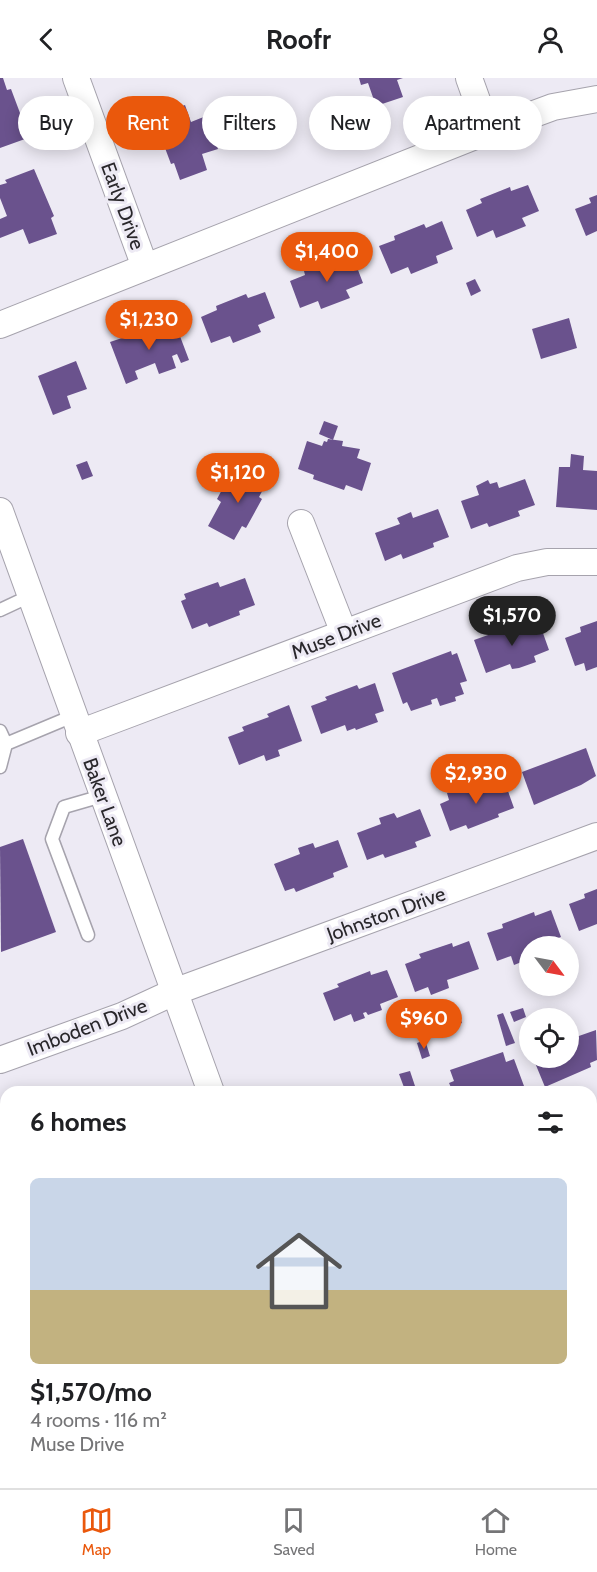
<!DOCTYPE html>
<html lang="en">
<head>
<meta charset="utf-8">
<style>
  :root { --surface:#fff; --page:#f2f2f2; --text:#202124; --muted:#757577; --line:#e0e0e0; --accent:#ea580c }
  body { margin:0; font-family:Cabin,sans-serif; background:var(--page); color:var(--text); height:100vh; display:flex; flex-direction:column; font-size:22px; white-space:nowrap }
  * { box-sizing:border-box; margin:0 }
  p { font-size:20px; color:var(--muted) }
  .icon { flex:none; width:33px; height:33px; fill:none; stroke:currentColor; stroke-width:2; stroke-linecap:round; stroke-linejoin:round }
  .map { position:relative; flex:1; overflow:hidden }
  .panel { position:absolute; left:0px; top:1008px; width:597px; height:402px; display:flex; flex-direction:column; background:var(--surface); border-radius:18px 18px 0 0; box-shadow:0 3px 15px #0003 }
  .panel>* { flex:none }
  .hud { position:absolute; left:18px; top:18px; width:561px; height:54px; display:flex; gap:12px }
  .needle { width:39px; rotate:122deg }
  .tools { position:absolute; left:519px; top:858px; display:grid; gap:12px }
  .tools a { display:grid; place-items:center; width:60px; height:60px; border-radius:50%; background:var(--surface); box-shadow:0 3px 15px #0003; font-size:30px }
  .price { position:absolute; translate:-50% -51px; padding:0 14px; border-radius:21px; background:var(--accent); color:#fff; font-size:20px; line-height:39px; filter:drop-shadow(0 2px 3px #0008) }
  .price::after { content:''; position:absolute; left:50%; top:36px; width:18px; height:14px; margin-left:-9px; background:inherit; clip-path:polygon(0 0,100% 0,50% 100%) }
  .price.current { background:#222; color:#fff }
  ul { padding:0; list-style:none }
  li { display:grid; align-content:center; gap:12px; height:318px; padding:0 30px }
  li span { display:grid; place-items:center; height:186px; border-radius:9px; color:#555 }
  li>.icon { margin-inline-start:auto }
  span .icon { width:108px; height:108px; fill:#fffc; stroke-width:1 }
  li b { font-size:26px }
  h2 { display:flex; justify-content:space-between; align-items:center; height:72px; padding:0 30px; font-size:26px }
  .chip { padding:0 21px; border-radius:27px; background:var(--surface); box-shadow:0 3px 15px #0003; font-size:21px; line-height:54px }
  .chip.current { background:var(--accent); color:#fff }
  header { display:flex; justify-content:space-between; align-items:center; height:78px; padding:0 30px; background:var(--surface); font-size:27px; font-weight:800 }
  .tab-bar { display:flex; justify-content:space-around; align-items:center; height:84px; border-top:2px solid var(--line); background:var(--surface); font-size:16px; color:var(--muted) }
  .tab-bar a { display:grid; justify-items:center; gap:3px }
  .tab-bar .current { color:var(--accent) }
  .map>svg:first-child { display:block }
  .building { fill:#6a528d }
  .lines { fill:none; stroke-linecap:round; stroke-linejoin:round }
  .service-casing { stroke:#a6a3ad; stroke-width:15 }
  .minor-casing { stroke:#a6a3ad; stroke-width:28 }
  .service { stroke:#fff; stroke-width:12 }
  .minor { stroke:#fff; stroke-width:26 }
  .labels { text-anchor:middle; stroke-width:6; stroke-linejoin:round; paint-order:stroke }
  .street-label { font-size:20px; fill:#29272b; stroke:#edeaf4 }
</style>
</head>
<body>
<header><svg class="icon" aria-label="back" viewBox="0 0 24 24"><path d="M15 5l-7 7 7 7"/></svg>Roofr<svg class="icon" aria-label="person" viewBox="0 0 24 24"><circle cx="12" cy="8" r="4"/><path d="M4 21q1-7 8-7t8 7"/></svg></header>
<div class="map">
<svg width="597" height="1410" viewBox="0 0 597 1410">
  <rect width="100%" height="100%" fill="#edeaf4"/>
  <g class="building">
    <polygon points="0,0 3,0 7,12 11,11 23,43 19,44 25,61 0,70"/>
    <polygon points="359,0 403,0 397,2 403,19 376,28 368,5 361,7"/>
    <polygon points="185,27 191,44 206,38 218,71 202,76 207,92 180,102 174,85 171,86 159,54 163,53 157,37"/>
    <polygon points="260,43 262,53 244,58 241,49"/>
    <polygon points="34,91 54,138 51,140 57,156 29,166 23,151 0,160 0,141 7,138 0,120 0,107 7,105 5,102"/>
    <polygon points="528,107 539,133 522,140 526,148 496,160 493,152 477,159 466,132 482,125 480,121 510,109 511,113"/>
    <polygon points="597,117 597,153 586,158 575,131 591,125 589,120"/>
    <polygon points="442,143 453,171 436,178 438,185 411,196 408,189 391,196 379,168 395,162 394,158 424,146 426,150"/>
    <polygon points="353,179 363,205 346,212 350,220 321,231 318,223 300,230 290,203 305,197 304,193 334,181 336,185"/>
    <polygon points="475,201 481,213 471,218 466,205"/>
    <polygon points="265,214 275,240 258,247 261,254 233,265 230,258 211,265 201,239 217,232 216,228 246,216 248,220"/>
    <polygon points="569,240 577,270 541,281 532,251"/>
    <polygon points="175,245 189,282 181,285 177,276 172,278 176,290 159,296 155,285 135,293 138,301 126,306 110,264 158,248 160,251"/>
    <polygon points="76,283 87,311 67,318 71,330 53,337 38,298"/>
    <polygon points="324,343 338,348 333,362 319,356"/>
    <polygon points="328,361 343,363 342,368 360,371 357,380 371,385 362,413 346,407 344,412 313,401 314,397 298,391 307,363 322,368 324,363 327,364"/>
    <polygon points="571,376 584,378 583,392 597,393 597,432 556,429 559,389 570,389"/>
    <polygon points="87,383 93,398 82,402 76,387"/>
    <polygon points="241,389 267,404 259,419 262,421 246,450 242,448 234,462 208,448 221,424 217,421 224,408 229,411"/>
    <polygon points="525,401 535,427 518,433 520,438 489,449 487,445 471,451 461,423 479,417 476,408 488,402 490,406 497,404 499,410"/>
    <polygon points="438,431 449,459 433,465 434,469 403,481 401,476 385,483 375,455 400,446 397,440 411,434 413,440"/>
    <polygon points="245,500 255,527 239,533 240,537 209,549 207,545 192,551 181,523 186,521 184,516 218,504 220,509"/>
    <polygon points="528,543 530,548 539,544 549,572 534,578 536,584 519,590 512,591 510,586 486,595 474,562"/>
    <polygon points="597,543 597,589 586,593 584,585 575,588 565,560 581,554 580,549"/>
    <polygon points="451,573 452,577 457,575 467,603 460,605 464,616 455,619 456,623 440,628 437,620 431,622 432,626 411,633 407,624 403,626 392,595"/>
    <polygon points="375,605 384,633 375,636 378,644 356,652 355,650 347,653 345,647 321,656 311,628 327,622 325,619 357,607 359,611"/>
    <polygon points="289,627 302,663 278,672 280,678 266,683 264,677 239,687 228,659 244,653 242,649 269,639 267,636"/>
    <polygon points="586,670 596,698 581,707 534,727 522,694"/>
    <polygon points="504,702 514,730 498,736 499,739 468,751 466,747 450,753 440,726 449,722 447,715 477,705 480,711"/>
    <polygon points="420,731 431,758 415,764 417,769 385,780 383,776 367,782 357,755 381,746 379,740 394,735 397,740"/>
    <polygon points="23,761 56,854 1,874 0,769"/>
    <polygon points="338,762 348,789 333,795 334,799 296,814 294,810 285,813 274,786 300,776 298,770 313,765 315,770"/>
    <polygon points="597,811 597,846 579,853 569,826 585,820 584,816"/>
    <polygon points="551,832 561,859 546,865 547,868 530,868 529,881 514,887 511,878 497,883 487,855 503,850 502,846 534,834 535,838"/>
    <polygon points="469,863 479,891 447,902 449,910 431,917 428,909 415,914 405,886 421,880 419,876 452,865 453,869"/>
    <polygon points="387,892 398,919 380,926 382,932 368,937 366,934 363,935 365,940 354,944 351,936 334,943 323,915 339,909 337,906 370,893 371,897"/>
    <polygon points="523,930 526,939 514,944 510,934"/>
    <polygon points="458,934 462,945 443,952 439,941"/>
    <polygon points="503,935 515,965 506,968 497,937"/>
    <polygon points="572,949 576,959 596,952 597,982 590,985 591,989 545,1009 533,980 568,980 568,950"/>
    <polygon points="425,962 430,978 422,981 417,965"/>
    <polygon points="503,974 506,984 514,981 524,1008 516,1011 517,1014 453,1014 449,1005 454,1003 450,992"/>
    <polygon points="410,993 417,1014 399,1014 405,1012 399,996"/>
    <polygon points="597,1095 597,1117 591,1097"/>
    <polygon points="0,1208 6,1221 6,1244 0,1247"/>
    <polygon points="0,1314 6,1327 6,1337 3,1339 0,1333"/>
    <polygon points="276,1404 287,1404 292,1410 275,1410 272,1407"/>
    <polygon points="325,1404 354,1404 358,1410 328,1410"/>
  </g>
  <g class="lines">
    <g class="service-casing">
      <g id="service">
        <polyline points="0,532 30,518"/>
        <polyline points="0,653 6,666"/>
        <polyline points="0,689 6,666 73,638"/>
        <polyline points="88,857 52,761 64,729 102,718"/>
        <polyline points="0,1049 6,1047"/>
        <polyline points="0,1062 6,1074"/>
      </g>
    </g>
    <g class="minor-casing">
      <g id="minor">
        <polyline points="76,0 145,189"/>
        <polyline points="469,0 488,53"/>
        <polyline points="0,247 488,53 553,29 597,21"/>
        <polyline points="0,433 211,1014"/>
        <polyline points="301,445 344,555"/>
        <polyline points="79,655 517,490 547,484 597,484"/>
        <polyline points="0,982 122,938 174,914 597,758"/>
        <polyline points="591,1042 597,1040"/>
        <polyline points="591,1334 597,1332"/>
        <polyline points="384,1404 387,1410"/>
      </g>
    </g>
    <use href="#service" class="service"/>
    <use href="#minor" class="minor"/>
  </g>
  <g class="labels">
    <g class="street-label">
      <text transform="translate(123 128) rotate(70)" y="7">Early Drive</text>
      <text transform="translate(336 558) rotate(-21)" y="7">Muse Drive</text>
      <text transform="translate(105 724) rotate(70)" y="7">Baker Lane</text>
      <text transform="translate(386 836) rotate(-20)" y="7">Johnston Drive</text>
      <text transform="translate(87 949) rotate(-21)" y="7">Imboden Drive</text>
    </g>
  </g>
</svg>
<div class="tools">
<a><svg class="needle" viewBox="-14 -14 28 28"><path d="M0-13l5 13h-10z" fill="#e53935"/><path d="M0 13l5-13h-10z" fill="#757577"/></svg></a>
<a><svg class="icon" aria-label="locate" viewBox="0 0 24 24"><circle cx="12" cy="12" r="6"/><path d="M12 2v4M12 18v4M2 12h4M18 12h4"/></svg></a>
</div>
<b class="price" style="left:327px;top:205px">$1,400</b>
<b class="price" style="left:149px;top:273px">$1,230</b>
<b class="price" style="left:238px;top:426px">$1,120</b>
<b class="price current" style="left:512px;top:569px">$1,570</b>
<b class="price" style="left:476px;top:727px">$2,930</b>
<b class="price" style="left:424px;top:972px">$960</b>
<div class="hud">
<a class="chip">Buy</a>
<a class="chip current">Rent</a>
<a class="chip">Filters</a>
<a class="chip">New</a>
<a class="chip">Apartment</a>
</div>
<section class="panel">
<h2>6 homes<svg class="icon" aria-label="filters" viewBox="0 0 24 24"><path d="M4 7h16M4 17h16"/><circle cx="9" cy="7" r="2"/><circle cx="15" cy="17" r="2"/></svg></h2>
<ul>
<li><span style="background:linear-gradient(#c9d6e8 60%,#c2b280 0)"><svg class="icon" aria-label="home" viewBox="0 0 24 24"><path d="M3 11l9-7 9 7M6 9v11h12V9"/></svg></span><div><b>$1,570/mo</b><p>4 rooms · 116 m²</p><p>Muse Drive</p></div></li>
</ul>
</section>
</div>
<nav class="tab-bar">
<a class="current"><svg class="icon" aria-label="map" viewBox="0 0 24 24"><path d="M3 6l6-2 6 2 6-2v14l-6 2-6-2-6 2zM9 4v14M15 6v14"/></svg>Map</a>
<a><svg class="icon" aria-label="saved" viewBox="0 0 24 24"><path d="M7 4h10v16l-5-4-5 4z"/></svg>Saved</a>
<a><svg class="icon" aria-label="home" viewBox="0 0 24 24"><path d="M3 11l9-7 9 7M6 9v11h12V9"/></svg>Home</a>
</nav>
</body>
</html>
